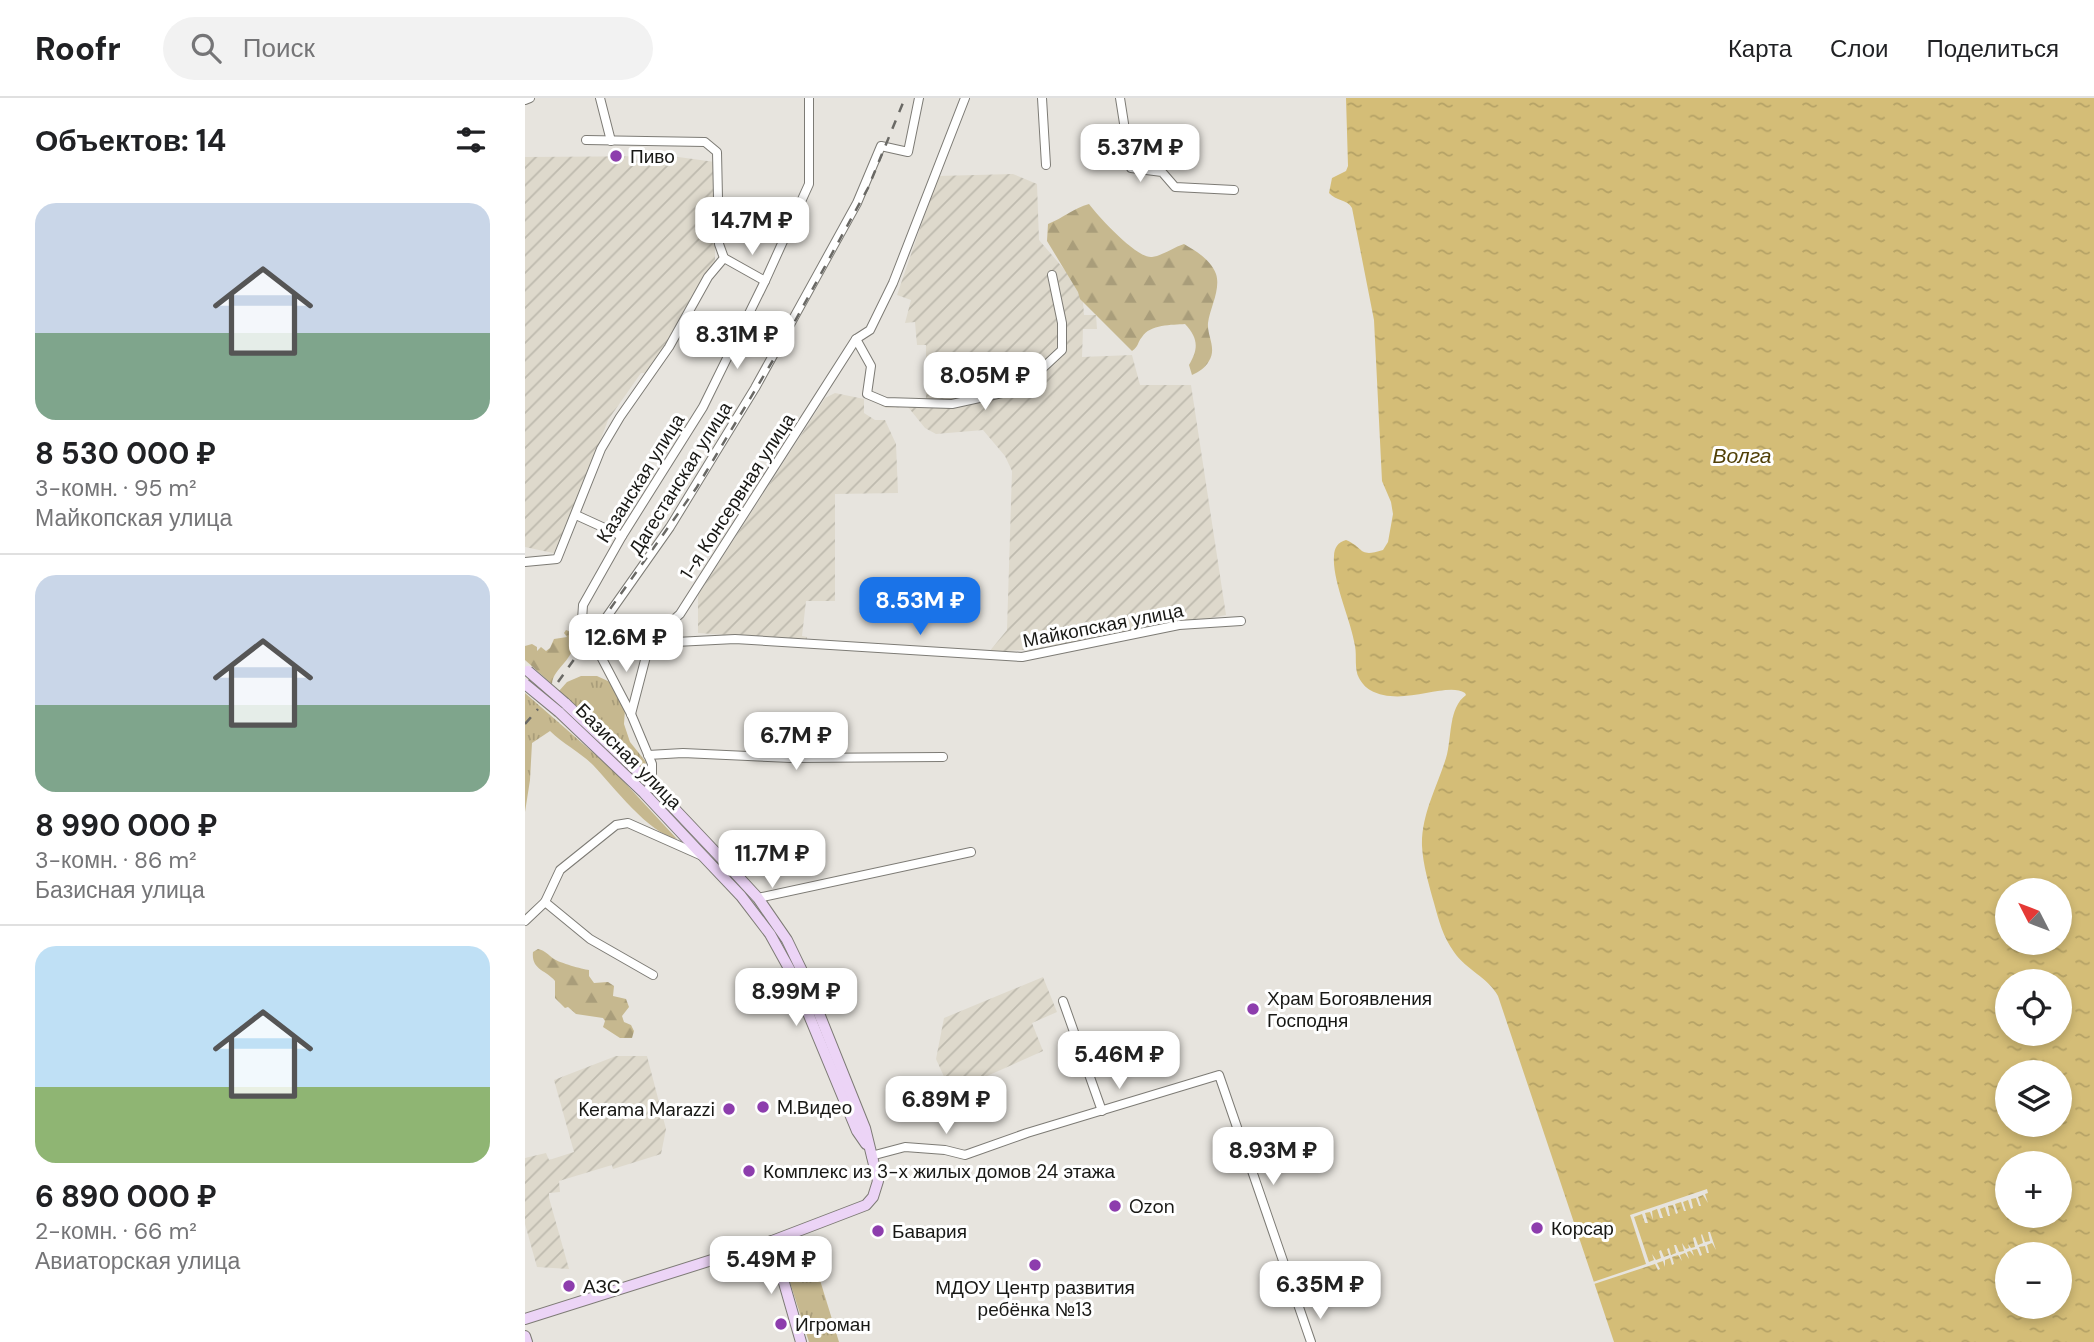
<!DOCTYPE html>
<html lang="ru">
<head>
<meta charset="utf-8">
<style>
  :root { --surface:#fff; --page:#f2f2f2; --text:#202124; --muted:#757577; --line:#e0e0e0; --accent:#1a73e8 }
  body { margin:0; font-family:"DM Sans",sans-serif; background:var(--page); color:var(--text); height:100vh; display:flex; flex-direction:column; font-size:26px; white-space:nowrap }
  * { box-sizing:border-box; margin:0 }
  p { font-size:23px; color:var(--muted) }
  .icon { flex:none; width:38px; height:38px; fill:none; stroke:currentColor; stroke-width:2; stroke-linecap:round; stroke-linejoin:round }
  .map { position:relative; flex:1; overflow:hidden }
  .side { display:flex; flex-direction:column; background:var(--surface); width:525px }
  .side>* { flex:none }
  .needle { width:46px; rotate:312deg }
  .fabs { position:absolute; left:1470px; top:780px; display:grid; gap:14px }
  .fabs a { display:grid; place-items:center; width:77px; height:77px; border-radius:50%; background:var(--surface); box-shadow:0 4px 10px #0003; font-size:35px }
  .price { position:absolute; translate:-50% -60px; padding:0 16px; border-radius:14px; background:#fff; color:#222; font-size:23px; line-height:46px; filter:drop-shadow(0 2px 4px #0008) }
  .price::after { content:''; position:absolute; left:50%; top:42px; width:21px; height:16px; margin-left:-10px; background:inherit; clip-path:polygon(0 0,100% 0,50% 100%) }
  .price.selected { background:var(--accent); color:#fff }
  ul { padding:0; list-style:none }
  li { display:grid; align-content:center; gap:14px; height:371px; padding:0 35px }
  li+li { border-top:2px solid var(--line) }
  li span { display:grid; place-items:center; height:217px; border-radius:21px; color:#555 }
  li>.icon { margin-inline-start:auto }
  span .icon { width:126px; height:126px; fill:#fffc; stroke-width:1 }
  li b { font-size:30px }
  h2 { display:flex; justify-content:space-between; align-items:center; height:84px; padding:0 35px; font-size:30px }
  header { display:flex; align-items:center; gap:42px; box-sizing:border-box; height:98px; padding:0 35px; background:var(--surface); border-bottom:2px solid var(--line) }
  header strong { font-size:33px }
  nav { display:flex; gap:38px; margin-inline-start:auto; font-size:24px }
  .search { width:490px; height:63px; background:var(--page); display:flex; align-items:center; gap:18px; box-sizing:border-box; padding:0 24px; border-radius:38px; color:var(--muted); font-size:26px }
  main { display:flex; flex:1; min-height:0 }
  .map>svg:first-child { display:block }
  .industrial { fill:url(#industrial-furrows) }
  .grass { fill:url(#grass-tufts) }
  .forest { fill:url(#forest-firs) }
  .water { fill:url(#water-ripples); fill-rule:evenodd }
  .pier { fill:#e7e4de }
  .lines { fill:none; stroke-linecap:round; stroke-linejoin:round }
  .street-casing { stroke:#7d7b75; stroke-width:10 }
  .secondary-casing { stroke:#7d7b75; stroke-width:12 }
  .street { stroke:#fff; stroke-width:8 }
  .secondary { stroke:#ecd4f6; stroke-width:10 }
  .rail { stroke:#6a6965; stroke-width:2.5; stroke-dasharray:9 9; stroke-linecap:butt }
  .secondary-bridge-casing { stroke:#7d7b75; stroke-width:12; stroke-linecap:butt }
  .secondary-bridge { stroke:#ecd4f6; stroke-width:10 }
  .poi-dot { fill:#8d3dad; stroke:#fff; stroke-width:2.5 }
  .labels { text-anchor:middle; stroke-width:6; stroke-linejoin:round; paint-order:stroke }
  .poi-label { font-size:19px; fill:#181815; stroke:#fff; text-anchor:start }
  .street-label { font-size:19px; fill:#181815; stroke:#fff }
  .water-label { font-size:21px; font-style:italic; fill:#514007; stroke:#fff }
</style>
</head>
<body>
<header>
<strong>Roofr</strong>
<div class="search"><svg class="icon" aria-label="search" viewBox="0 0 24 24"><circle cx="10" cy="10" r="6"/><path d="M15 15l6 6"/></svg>Поиск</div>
<nav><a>Карта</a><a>Слои</a><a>Поделиться</a></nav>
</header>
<main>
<section class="side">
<h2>Объектов: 14<svg class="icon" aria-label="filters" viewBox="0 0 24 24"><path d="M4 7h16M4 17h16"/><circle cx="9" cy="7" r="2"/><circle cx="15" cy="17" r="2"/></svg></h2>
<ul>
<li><span style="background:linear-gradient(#c9d6e8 60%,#7fa58c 0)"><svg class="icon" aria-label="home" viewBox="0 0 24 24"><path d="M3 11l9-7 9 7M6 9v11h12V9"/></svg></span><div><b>8 530 000 ₽</b><p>3-комн. · 95 m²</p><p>Майкопская улица</p></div></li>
<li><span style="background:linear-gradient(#c9d6e8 60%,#7fa58c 0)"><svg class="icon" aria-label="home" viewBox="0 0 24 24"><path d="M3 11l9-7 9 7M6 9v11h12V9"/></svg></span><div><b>8 990 000 ₽</b><p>3-комн. · 86 m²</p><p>Базисная улица</p></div></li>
<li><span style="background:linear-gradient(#bfe0f5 65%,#8fb573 0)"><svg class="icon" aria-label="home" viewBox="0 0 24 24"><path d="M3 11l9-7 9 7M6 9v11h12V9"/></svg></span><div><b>6 890 000 ₽</b><p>2-комн. · 66 m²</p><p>Авиаторская улица</p></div></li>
</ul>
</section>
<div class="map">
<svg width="1569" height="1244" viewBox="0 0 1569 1244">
  <defs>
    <pattern id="industrial-furrows" width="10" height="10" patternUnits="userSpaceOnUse" patternTransform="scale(1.75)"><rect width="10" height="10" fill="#ded9cc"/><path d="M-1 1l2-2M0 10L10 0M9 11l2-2" fill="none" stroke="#bebaae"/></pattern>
    <pattern id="grass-tufts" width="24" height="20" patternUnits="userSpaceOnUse" patternTransform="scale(1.75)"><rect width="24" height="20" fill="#c6b88f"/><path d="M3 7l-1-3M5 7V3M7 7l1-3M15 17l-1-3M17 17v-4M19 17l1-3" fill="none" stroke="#a99d7a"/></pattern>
    <pattern id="forest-firs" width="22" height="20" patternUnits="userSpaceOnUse" patternTransform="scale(1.75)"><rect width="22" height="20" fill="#c6b88f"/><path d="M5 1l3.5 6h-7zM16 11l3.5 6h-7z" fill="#a99d7a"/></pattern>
    <pattern id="water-ripples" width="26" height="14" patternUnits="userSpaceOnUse" patternTransform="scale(1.75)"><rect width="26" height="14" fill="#d4bd77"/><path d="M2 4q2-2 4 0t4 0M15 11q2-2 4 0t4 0" fill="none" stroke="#b5a266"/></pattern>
  </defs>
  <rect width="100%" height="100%" fill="#e7e4de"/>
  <g class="industrial">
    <polygon points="146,58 190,64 190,164 131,266 125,275 116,275 83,322 33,456 0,449 0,59"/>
    <polygon points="488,76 512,86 514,142 557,192 559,217 571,217 572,231 558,231 557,259 607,257 615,287 666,287 701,517 527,550 464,554 482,532 487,373 480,358 458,332 411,336 400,330 383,309 361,310 349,303 401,303 401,247 392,247 390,224 380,225 386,202 372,197 413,78"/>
    <polygon points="310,295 339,301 339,315 350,322 360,322 371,346 373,395 310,396 310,503 281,503 277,538 282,539 282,543 173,535 173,497 300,300"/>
    <polygon points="518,879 532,914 507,925 518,953 426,994 411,961 419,920"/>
    <polygon points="91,958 122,958 141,1031 136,1056 88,1071 87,1067 34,1083 35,1094 24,1095 24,1100 44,1171 12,1169 0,1126 0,1060 21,1055 24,1062 49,1054 29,982"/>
  </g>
  <g class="grass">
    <polygon points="56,578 72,578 85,584 100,611 99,626 105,644 121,664 119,670 116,670 34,593 42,584"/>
    <path d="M0 595 89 673 152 741C124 736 88 688 68 667 55 654 38 646 25 633L7 645 5 682 0 714Z"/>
    <polygon points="283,1143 314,1244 284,1244 255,1153"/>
  </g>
  <g class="forest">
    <path d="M564 106C573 118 612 161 627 159 637 158 649 149 659 146 671 153 686 162 691 176 696 191 685 210 683 225 682 238 692 250 684 263 680 270 674 274 667 277L664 267C674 250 673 240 660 226 647 227 625 226 617 239 612 245 614 248 607 253L555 201 553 194 522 143 523 126C538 120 549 110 564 106Z"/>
    <path d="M56 527 61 533 49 541C51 561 28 570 27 586L0 562V548L7 546 12 549V553L16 549 21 553 25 550 29 541 42 539 39 535 41 532 46 534 49 529Z"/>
    <path d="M13 851C21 853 23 857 29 861 35 865 57 871 64 872V878L69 885 83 884 89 888 88 898 101 901 104 909 97 918 99 924 106 927 109 933 107 940H95L78 929 80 923 78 920 51 916 43 909 40 910 30 900V883C21 872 6 872 8 854Z"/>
  </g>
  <path class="water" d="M821 0H1569V1244H1089L973 898C963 879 941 872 929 854 918 839 914 823 909 805 904 787 898 767 897 748 896 717 912 689 921 660 927 640 923 610 941 597L940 595C921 583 877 610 845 592 841 590 836 584 834 580 829 571 832 558 830 548 826 522 807 483 809 458 809 450 813 444 821 442 840 450 833 460 858 452L863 444 868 416 866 404 857 383 849 222 827 110C822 101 811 103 804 95L807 80 821 73 823 68ZM1482 793H1535V845H1482ZM1482 884H1535V936H1482ZM1482 975H1535V1027H1482ZM1482 1066H1535V1118H1482ZM1482 1157H1535V1209H1482Z"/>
  <polygon class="pier" points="1182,1091 1183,1095 1180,1096 1183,1105 1178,1097 1173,1099 1176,1108 1174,1108 1171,1100 1166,1101 1168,1110 1166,1111 1163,1102 1158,1104 1161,1113 1159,1113 1156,1104 1150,1106 1153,1115 1151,1116 1148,1107 1143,1108 1145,1118 1143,1118 1140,1109 1135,1111 1138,1120 1135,1120 1132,1111 1127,1113 1128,1122 1125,1114 1120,1115 1123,1125 1120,1125 1117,1116 1109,1119 1124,1164 1129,1162 1127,1156 1131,1162 1136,1160 1134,1153 1136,1152 1139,1159 1144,1157 1142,1151 1144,1150 1146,1157 1151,1155 1149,1147 1151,1147 1154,1154 1159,1153 1157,1145 1161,1151 1164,1150 1163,1146 1166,1150 1170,1149 1168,1140 1170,1139 1173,1147 1178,1145 1176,1137 1177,1136 1180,1144 1185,1143 1183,1134 1185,1134 1191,1152 1187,1145 1182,1147 1184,1155 1182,1155 1180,1148 1174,1149 1177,1157 1175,1158 1172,1151 1167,1152 1169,1158 1165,1153 1162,1154 1164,1161 1160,1155 1155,1157 1157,1163 1153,1157 1147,1159 1149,1166 1147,1167 1145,1160 1140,1162 1140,1169 1138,1163 1132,1165 1135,1171 1133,1172 1130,1166 1069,1186 1068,1184 1121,1166 1105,1117"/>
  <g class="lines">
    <g class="street-casing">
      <g id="street">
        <polyline points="75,0 86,43"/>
        <polyline points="284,0 284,86 240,183 178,309 97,438 58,507 57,522 64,534 84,542 111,546 210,541 497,559 654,527 716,523"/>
        <polyline points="517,0 521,67"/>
        <polyline points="595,0 606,70 637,74 650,89 709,92"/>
        <polyline points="0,2 5,0"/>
        <polyline points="199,160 240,183"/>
        <polyline points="331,241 346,268 342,296 361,304 427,306 477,295 508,279 537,252 537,225 527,177"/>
        <polyline points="51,417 97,438"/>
        <polyline points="0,464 32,461 76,351 95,319 144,249 183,179 199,160 194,146 192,54 180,44 61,42"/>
        <polyline points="69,537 145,429 230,290 332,105 356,48 383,54 394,0"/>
        <polyline points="69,537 72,551 106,616 127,666 127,687 119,695"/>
        <polyline points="106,616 125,543 155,516 331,241 345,232 368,185 440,0"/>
        <polyline points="123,657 158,655 266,660 418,659"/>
        <polyline points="233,800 446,754"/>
        <polyline points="0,823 20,804"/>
        <polyline points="128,877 65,841 20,804 35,772 91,727 103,725 175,757"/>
        <polyline points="538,903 577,1013"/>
        <polyline points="346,1058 380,1049 420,1052 440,1057 502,1035 694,977 786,1244"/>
      </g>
    </g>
    <g class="secondary-casing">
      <g id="secondary">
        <polyline points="34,614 119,695 178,758 216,798 245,836 266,874 332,1033 341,1046"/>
        <polyline points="247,1143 276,1244"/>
        <polyline points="0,1221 247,1143 341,1107 348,1099 353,1083 340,1030 277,873 262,842 233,800 196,760 127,687 40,605"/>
        <polyline points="0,1238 2,1244"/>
      </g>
    </g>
    <use href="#street" class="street"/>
    <use href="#secondary" class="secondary"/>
    <g class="rail">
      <polyline points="33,584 172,389 253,254 343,90 380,0"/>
      <polyline points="0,626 13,611"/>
    </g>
    <g class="secondary-bridge-casing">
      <g id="secondary-bridge">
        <polyline points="3,573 40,605"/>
        <polyline points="0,586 34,614"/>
      </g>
    </g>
    <use href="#secondary-bridge" class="secondary-bridge"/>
  </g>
  <g class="poi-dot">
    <circle cx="91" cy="58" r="7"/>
    <circle cx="728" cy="911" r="7"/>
    <circle cx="238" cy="1009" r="7"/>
    <circle cx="204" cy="1011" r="7"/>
    <circle cx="224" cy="1073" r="7"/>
    <circle cx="590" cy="1108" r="7"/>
    <circle cx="1012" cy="1130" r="7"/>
    <circle cx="353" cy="1133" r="7"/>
    <circle cx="510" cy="1167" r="7"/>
    <circle cx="44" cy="1188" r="7"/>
    <circle cx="256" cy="1226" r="7"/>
  </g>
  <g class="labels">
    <g class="poi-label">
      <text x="105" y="65">Пиво</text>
      <text x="742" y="907">Храм Богоявления<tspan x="742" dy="22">Господня</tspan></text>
      <text x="252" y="1016">M.Видео</text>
      <text x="190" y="1018" text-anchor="end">Kerama Marazzi</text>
      <text x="238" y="1080">Комплекс из 3-х жилых домов 24 этажа</text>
      <text x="604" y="1115">Ozon</text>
      <text x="1026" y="1137">Корсар</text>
      <text x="367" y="1140">Бавария</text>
      <text x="58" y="1195">АЗС</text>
      <text x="510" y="1196" text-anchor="middle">МДОУ Центр развития<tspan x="510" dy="22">ребёнка №13</tspan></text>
      <text x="270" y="1233">Игроман</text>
    </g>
    <g class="street-label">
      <text transform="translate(115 380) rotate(-58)" y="7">Казанская улица</text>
      <text transform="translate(155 380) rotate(-58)" y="7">Дагестанская улица</text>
      <text transform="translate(212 398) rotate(-57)" y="7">1-я Консервная улица</text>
      <text transform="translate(578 527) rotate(-11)" y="7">Майкопская улица</text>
      <text transform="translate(104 658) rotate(45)" y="7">Базисная улица</text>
    </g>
    <g class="water-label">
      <text x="1217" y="365">Волга</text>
    </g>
  </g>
</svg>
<div class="fabs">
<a><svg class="needle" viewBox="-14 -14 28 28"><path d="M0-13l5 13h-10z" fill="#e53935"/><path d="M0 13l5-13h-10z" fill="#757577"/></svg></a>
<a><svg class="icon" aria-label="locate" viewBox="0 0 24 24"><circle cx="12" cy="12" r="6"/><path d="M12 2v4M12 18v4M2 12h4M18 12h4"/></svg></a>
<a><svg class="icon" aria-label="layers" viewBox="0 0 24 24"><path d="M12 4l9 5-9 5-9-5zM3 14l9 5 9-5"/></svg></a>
<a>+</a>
<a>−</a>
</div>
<b class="price" style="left:615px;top:86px">5.37M ₽</b>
<b class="price" style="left:227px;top:159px">14.7M ₽</b>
<b class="price" style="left:212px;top:273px">8.31M ₽</b>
<b class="price" style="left:460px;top:314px">8.05M ₽</b>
<b class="price selected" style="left:395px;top:539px">8.53M ₽</b>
<b class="price" style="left:101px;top:576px">12.6M ₽</b>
<b class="price" style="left:271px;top:674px">6.7M ₽</b>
<b class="price" style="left:247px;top:792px">11.7M ₽</b>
<b class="price" style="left:271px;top:930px">8.99M ₽</b>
<b class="price" style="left:594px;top:993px">5.46M ₽</b>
<b class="price" style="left:421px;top:1038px">6.89M ₽</b>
<b class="price" style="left:748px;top:1089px">8.93M ₽</b>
<b class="price" style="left:246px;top:1198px">5.49M ₽</b>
<b class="price" style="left:795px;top:1223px">6.35M ₽</b>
</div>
</main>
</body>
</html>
